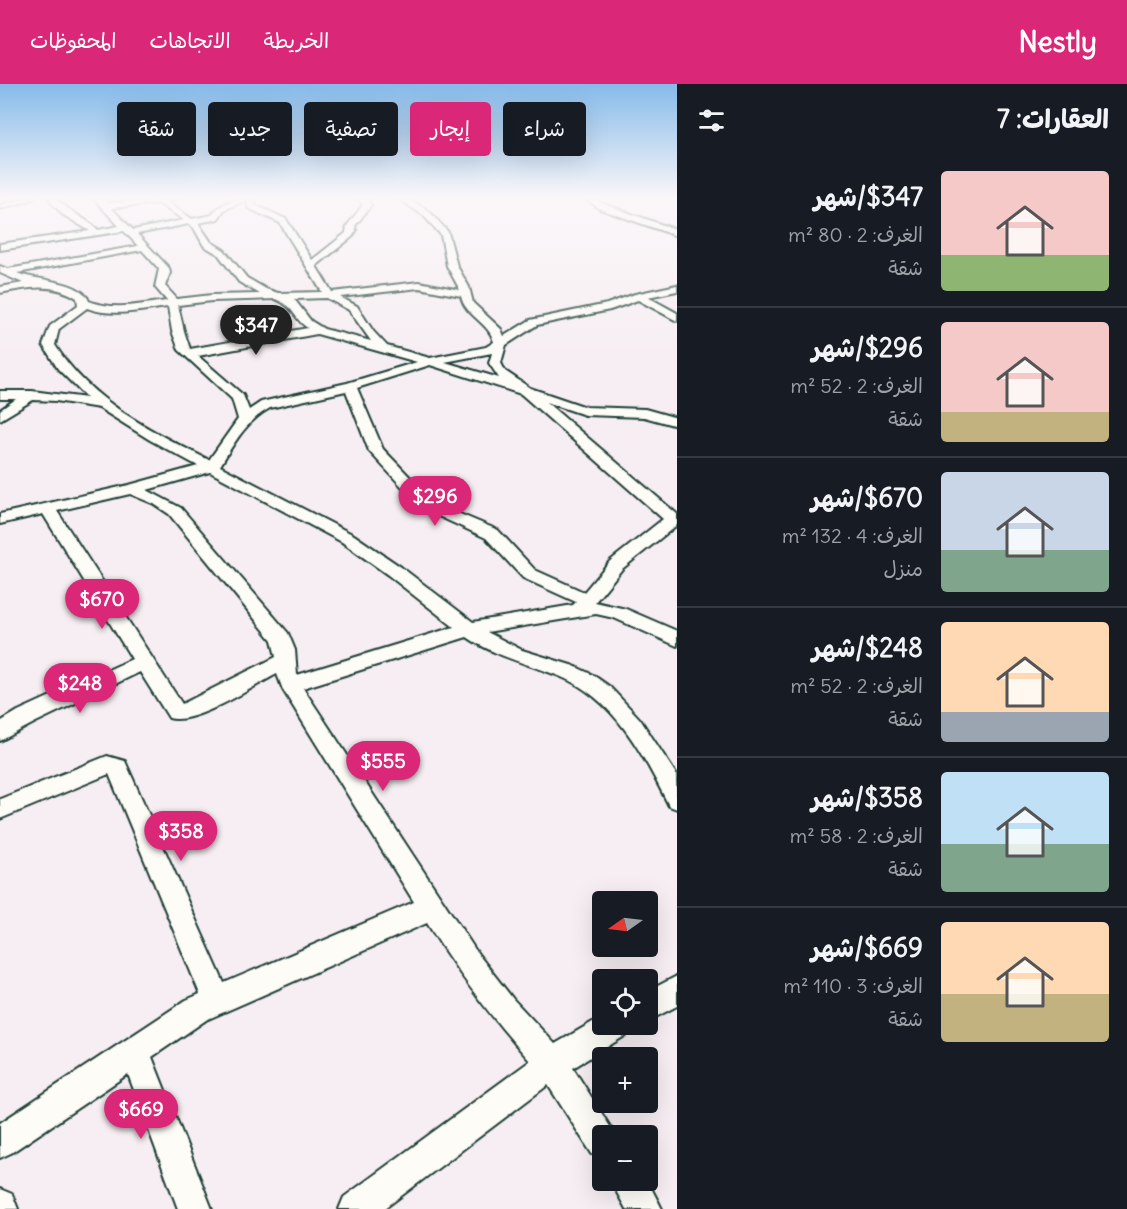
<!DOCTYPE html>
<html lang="ar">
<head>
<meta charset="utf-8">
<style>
  :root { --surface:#171b24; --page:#242831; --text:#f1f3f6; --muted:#9ea1a6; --line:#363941; --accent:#db2777 }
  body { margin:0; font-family:Delius,"Playpen Sans Arabic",sans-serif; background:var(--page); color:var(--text); direction:rtl; height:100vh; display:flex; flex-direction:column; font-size:22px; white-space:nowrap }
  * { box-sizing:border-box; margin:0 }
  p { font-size:20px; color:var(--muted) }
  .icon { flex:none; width:33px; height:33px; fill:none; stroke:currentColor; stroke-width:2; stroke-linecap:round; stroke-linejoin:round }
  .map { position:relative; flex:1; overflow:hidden; direction:ltr }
  .drawer { display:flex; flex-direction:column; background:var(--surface); width:450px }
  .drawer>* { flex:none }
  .guide { position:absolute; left:18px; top:18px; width:568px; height:54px; direction:rtl; display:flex; gap:12px }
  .needle { width:39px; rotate:256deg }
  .buttons { position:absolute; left:592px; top:807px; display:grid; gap:12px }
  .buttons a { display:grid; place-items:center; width:66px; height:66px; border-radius:6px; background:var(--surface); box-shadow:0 6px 24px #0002; font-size:30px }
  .price { position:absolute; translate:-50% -51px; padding:0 14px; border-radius:21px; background:var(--accent); color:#fff; font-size:20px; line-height:39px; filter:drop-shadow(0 2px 3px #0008) }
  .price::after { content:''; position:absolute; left:50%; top:36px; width:18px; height:14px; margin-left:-9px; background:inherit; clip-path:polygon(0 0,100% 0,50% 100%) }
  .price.active { background:#222; color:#fff }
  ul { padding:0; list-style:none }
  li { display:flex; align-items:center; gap:18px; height:150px; padding:0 18px }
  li+li { border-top:2px solid var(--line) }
  li span { display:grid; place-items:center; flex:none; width:168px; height:120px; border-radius:6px; color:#555 }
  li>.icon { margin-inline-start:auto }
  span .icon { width:72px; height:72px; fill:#fffc; stroke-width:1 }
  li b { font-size:26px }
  h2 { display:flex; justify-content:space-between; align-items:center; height:72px; padding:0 18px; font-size:26px }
  .tag { padding:0 21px; border-radius:6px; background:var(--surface); box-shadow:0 6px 24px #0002; font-size:21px; line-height:54px }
  .tag.active { background:var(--accent); color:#fff }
  header { display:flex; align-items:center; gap:36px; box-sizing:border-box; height:84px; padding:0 30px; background:var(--accent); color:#fff }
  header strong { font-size:28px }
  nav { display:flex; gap:33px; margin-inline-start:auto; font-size:21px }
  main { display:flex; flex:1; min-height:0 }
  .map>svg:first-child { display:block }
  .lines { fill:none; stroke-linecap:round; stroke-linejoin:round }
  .minor-casing { stroke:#1f3d34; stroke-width:4 }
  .minor { fill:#fdfcf7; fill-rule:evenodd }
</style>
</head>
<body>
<header>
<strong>Nestly</strong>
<nav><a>الخريطة</a><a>الاتجاهات</a><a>المحفوظات</a></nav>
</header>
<main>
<section class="drawer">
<h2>العقارات: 7<svg class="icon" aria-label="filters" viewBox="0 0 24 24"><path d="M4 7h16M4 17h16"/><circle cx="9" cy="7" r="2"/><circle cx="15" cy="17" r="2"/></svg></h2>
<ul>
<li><span style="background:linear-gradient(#f6c9c9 70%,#8fb573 0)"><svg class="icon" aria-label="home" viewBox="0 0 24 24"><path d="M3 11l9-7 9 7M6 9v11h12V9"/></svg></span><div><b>$347/شهر</b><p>الغرف: 2 · 80 m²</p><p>شقة</p></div></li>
<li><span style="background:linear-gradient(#f6c9c9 75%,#c2b280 0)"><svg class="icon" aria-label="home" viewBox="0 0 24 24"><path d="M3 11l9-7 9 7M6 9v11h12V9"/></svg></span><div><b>$296/شهر</b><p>الغرف: 2 · 52 m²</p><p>شقة</p></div></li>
<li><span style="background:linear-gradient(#c9d6e8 65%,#7fa58c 0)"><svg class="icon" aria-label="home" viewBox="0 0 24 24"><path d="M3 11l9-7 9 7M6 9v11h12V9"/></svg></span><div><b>$670/شهر</b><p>الغرف: 4 · 132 m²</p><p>منزل</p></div></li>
<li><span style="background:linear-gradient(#ffd9b3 75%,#9aa5b1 0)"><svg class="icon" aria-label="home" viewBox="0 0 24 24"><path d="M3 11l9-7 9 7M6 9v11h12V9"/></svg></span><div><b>$248/شهر</b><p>الغرف: 2 · 52 m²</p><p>شقة</p></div></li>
<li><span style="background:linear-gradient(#bfe0f5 60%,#7fa58c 0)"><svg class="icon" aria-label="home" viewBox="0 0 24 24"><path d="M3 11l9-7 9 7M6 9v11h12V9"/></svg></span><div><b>$358/شهر</b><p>الغرف: 2 · 58 m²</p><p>شقة</p></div></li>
<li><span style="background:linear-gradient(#ffd9b3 60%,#c2b280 0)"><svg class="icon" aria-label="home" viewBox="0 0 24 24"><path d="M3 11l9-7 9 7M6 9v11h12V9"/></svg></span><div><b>$669/شهر</b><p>الغرف: 3 · 110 m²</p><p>شقة</p></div></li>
</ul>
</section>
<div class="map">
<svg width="677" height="1125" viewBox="0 0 677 1125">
  <rect width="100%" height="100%" fill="#f6eef2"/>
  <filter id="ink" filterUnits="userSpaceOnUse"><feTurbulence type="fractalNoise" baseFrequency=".0167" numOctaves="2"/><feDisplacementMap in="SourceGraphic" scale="12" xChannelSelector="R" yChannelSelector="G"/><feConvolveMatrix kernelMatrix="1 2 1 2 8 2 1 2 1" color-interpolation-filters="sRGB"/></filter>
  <g filter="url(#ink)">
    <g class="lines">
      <g class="minor-casing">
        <g id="minor">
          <polygon points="21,115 33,115 0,125 0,121"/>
          <path d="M49 115H57C70 129 85 133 98 146L119 142 94 115H102L107 119 175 115 167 118 192 135 212 131C220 119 233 115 248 115L224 126 218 135 198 139 211 158 224 166 247 194 266 205 278 209 322 208 280 139 248 124V115H256L255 121 286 135 312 176 346 149 347 142 363 121 359 115H367L371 121 355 142 356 147 352 153 316 182 332 208 419 198 460 206 447 182 441 151 423 131 399 115H408L429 127 448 148 457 182 469 203 473 219 501 245 504 252 530 236 607 220 635 210 677 201V207L648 213 677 229V237L638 216 610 226 537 241 506 261 501 279 505 287 530 304 586 323 645 325 677 334V342L644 333 585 331 546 318 677 430V441L622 485 595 518 626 525 677 547V562L614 534 596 530 487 548 522 566 574 582 593 591 610 603 640 635 676 690 677 725 669 722C644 672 615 614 559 592 527 579 496 573 467 553L303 604 478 870 513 915 555 960 603 932V940H632L628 950 573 984 616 1052H603V1075L592 1070 548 1001 384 1125H339L344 1113 530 977C491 933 457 888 427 839L206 936 152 973 212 1125H178L128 990 11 1069 0 1074V1039L186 916 200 910 109 690 0 735V715L107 672 125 677 224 899 414 818 283 606 277 590C252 603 194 642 169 634L140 588 34 639 0 657V638L18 627 132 575 43 430 0 440V430L129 401 198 382 150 356 99 324 56 317 33 316 0 336V326L16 315H0V307H32L87 314 58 285 43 261 50 242 78 221 77 214C52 198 27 204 0 209V203L23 199 0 189V182L8 185 138 162 124 147 0 166V160L90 147 62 130ZM158 119 184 136 133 146 111 124ZM189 140 194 144 204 162 218 170 239 198 260 210 212 211 177 215 165 202 170 189 169 184 137 150ZM142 166 159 185 155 203 167 217C141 220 114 227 89 217 82 196 36 197 17 189ZM419 204 461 212C465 232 489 238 494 258L486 263 430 274 387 262 373 247 357 222 340 213ZM327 214 349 226 371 257 324 245 311 237 294 215ZM275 215C296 223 293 235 308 244L190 265 184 247 178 221 212 217ZM168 223 172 247 179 266 232 315 238 335 209 376C151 347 90 317 55 261L59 245 87 224C112 234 142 226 168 223ZM317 250 417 278 347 299 261 318 249 326 243 311 198 272ZM492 269 489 279 499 294 445 278ZM430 281 521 310 663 435 610 477 584 508 535 486 498 446 448 425 430 414 383 365 357 304ZM346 307 369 367 418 420 436 431 486 454 523 494 576 518 573 521 473 538 401 483 354 451 220 382C234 359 246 337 270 324ZM210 388 342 458 388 491 454 543 297 591 295 566 288 549 181 424 147 406ZM130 410 154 420 169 430 272 556 276 573 182 620 57 427Z"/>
          <polygon points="586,115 595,115 606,121 677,146 677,152 600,125"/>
          <polygon points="677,892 677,922 648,937 648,907"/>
          <polygon points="610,1096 647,1096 662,1125 626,1125"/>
          <polygon points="0,1105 12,1110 18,1125 0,1125"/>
        </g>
      </g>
      <use href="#minor" class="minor"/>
    </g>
  </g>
  <linearGradient id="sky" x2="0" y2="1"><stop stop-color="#86baea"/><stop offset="0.42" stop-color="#fbf7f9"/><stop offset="1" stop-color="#fbf7f9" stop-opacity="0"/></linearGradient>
  <rect width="677" height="272" fill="url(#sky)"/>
</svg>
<div class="buttons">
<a><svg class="needle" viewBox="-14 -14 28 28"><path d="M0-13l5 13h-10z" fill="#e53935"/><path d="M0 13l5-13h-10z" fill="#9ea1a6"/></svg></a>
<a><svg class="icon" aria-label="locate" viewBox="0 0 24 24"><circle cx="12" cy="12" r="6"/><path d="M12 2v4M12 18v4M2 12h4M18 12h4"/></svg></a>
<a>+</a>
<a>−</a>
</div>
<b class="price active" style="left:256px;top:272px">$347</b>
<b class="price" style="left:435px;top:443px">$296</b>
<b class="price" style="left:102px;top:546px">$670</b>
<b class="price" style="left:80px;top:630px">$248</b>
<b class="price" style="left:383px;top:708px">$555</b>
<b class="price" style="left:181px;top:778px">$358</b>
<b class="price" style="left:141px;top:1056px">$669</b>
<div class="guide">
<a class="tag">شراء</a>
<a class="tag active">إيجار</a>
<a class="tag">تصفية</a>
<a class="tag">جديد</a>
<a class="tag">شقة</a>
</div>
</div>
</main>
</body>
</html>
